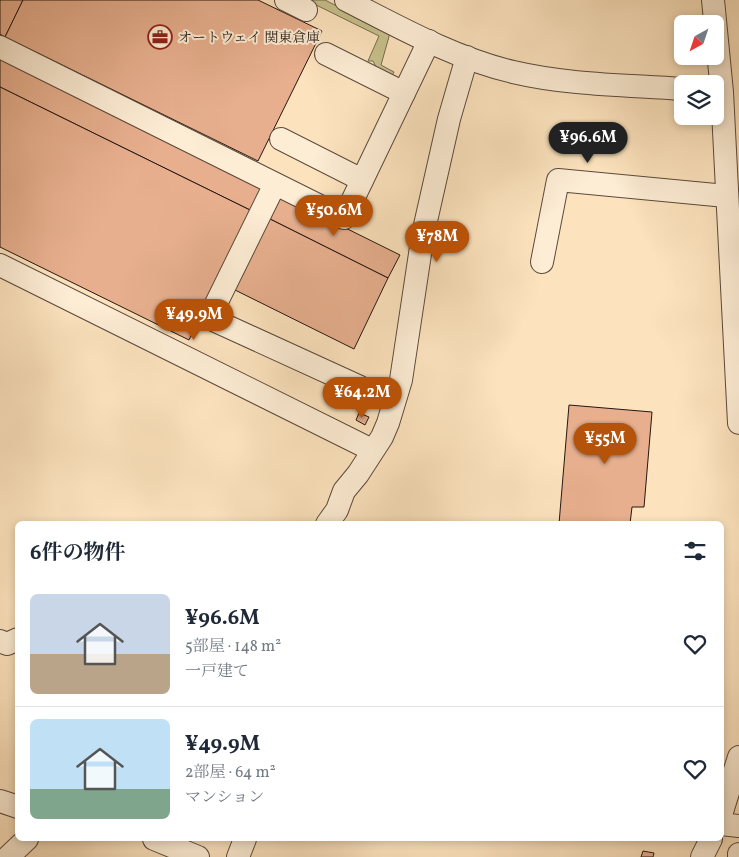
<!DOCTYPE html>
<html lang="ja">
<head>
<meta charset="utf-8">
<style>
  :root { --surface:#fff; --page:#f6f6f7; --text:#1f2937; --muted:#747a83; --line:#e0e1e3; --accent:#b45309 }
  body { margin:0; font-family:Vollkorn,"Noto Serif JP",serif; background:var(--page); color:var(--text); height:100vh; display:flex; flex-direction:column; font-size:19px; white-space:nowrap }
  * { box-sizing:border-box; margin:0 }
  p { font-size:16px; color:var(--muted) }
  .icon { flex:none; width:28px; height:28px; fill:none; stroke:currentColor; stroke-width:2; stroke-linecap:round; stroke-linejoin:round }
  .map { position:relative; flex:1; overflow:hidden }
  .panel { position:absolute; left:15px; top:521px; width:709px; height:320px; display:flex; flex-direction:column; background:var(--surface); border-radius:8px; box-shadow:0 2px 8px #0003 }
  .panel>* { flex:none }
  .needle { width:32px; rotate:220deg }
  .controls { position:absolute; left:674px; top:15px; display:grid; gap:10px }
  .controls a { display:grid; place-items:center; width:50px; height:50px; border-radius:8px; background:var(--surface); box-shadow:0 2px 8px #0003; font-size:25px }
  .price { position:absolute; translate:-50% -42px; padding:0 11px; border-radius:18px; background:var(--accent); color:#fff; font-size:16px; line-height:32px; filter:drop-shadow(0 1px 2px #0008) }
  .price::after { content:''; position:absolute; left:50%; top:30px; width:15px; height:11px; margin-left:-8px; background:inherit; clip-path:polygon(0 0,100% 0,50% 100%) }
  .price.active { background:#222; color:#fff }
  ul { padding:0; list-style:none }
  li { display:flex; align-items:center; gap:15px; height:125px; padding:0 15px }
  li+li { border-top:1px solid var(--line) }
  li span { display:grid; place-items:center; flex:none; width:140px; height:100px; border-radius:8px; color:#555 }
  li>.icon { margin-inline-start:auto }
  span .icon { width:60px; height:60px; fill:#fffc; stroke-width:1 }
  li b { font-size:21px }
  h2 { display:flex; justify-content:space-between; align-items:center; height:60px; padding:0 15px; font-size:21px }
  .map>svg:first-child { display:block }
  .green { fill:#c7c18c; stroke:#766c4e }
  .building { fill:#e7af8e; stroke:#261711 }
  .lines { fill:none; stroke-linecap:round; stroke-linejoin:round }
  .minor-casing { stroke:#5c4a3c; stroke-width:24 }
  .minor { stroke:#fdedd5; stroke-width:22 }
  .labels { text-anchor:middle; stroke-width:4; stroke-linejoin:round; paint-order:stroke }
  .poi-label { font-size:14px; fill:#261711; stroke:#fdedd5; text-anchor:start }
</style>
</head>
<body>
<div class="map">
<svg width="739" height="857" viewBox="0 0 739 857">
  <rect width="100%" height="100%" fill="#fce3be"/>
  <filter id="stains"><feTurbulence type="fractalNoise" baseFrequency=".004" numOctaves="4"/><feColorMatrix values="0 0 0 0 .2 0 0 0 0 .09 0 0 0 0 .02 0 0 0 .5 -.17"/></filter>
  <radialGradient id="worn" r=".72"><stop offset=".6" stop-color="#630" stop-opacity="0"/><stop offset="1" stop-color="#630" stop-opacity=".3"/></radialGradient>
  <polygon class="green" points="306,0 325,0 390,33 381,65 394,72 392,76 376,67 373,61 368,61 379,36"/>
  <g class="building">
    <polygon points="0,0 23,0 5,37 0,34"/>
    <polygon points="23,0 258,0 322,31 258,161 5,37"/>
    <polygon points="0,58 263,188 252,211 0,87"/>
    <polygon points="0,87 252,211 189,340 0,247"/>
    <polygon points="279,195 400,255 388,278 268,218"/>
    <polygon points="268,218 388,278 354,349 233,289"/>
    <polygon points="569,405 652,412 644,507 632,507 630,524 559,524"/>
    <polygon points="359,413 369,417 365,425 356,420"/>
    <polygon points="643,851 654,853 653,857 641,857"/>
  </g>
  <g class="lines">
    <g class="minor-casing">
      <g id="minor">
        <polyline points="286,0 306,10"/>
        <path d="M346 0C399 27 454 58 513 72 568 85 626 85 682 89"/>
        <polyline points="713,0 722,92 739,423"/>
        <polyline points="0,47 344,218 429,41"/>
        <polyline points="326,54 404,93"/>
        <polyline points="281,139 362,180"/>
        <polyline points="275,184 209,318 360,387"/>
        <polyline points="542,262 558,180 726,196"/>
        <polyline points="0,265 372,450"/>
        <polyline points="327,524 337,510 344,491 358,474 382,437 388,423 401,380 423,234 449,119 467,57"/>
        <polyline points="0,641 7,644 18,639"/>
        <polyline points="0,801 18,807"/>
        <polyline points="721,815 739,757"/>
        <polyline points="721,824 739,826"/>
        <polyline points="154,839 198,857"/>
        <polyline points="8,857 27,839"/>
        <polyline points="238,857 245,839"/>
        <polyline points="702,857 711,839"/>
        <polyline points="739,857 739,854"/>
      </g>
    </g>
    <use href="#minor" class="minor"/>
  </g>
  <defs>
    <g id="office-ring" transform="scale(1.25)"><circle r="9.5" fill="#fdedd5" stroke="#8f2418" stroke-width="1.5"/><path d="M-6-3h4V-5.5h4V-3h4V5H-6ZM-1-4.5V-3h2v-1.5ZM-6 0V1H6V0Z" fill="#8f2418"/></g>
  </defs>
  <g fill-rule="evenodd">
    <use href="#office-ring" x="160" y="37"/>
  </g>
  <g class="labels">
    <g class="poi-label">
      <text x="178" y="42">オートウェイ 関東倉庫</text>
    </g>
  </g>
  <rect width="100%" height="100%" filter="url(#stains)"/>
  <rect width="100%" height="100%" fill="url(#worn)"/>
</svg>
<div class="controls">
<a><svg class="needle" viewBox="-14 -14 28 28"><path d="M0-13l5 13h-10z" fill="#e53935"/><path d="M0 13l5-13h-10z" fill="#747a83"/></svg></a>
<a><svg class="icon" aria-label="layers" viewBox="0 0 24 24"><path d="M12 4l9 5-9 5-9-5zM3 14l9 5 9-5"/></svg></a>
</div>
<b class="price active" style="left:588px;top:164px">¥96.6M</b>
<b class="price" style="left:334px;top:237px">¥50.6M</b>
<b class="price" style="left:437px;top:263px">¥78M</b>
<b class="price" style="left:194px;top:341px">¥49.9M</b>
<b class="price" style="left:362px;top:419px">¥64.2M</b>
<b class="price" style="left:605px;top:465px">¥55M</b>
<section class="panel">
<h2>6件の物件<svg class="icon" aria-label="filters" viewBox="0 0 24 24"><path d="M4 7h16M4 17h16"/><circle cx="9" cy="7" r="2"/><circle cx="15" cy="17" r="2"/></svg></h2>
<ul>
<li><span style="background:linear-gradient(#c9d6e8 60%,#b9a48a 0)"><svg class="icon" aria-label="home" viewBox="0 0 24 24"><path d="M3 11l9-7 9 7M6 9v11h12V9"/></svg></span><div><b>¥96.6M</b><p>5部屋 · 148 m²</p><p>一戸建て</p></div><svg class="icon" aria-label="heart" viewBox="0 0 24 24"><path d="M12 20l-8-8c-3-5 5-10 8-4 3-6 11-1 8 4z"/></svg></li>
<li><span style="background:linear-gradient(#bfe0f5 70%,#7fa58c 0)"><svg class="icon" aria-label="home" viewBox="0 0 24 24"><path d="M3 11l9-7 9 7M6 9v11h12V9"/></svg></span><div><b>¥49.9M</b><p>2部屋 · 64 m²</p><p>マンション</p></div><svg class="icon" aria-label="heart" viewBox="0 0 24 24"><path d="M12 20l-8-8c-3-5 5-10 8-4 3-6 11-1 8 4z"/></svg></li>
</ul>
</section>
</div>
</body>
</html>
